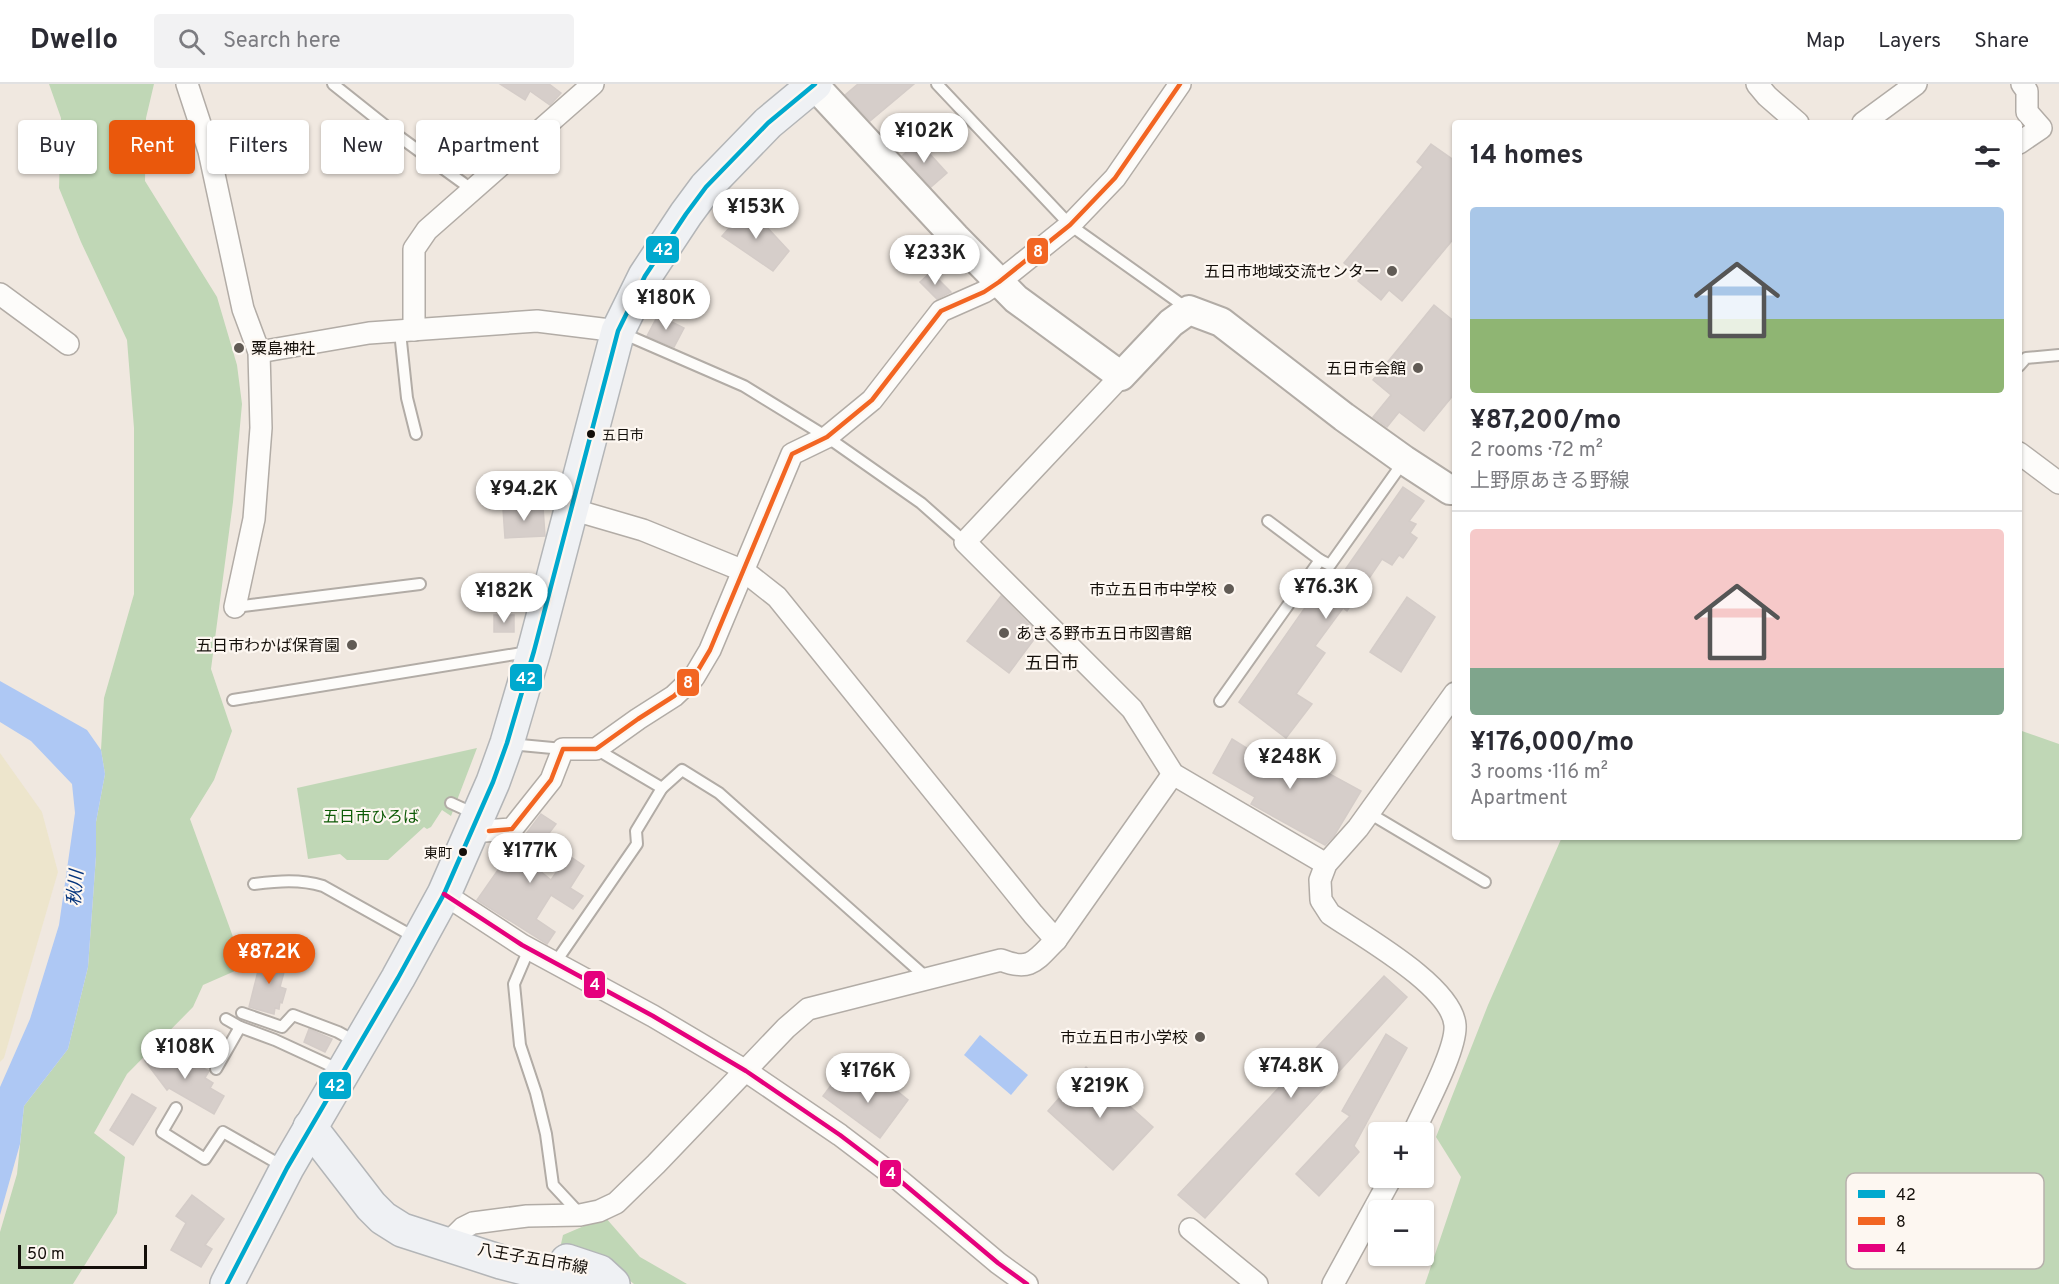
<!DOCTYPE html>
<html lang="en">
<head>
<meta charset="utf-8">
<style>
  :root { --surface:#fff; --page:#f2f2f3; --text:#2b2b33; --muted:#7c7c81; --line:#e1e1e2; --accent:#ea580c }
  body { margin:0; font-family:Overpass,"Noto Sans JP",sans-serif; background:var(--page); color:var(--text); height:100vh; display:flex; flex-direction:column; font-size:22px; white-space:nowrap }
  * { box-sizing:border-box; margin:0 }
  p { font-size:20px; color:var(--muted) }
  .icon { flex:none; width:33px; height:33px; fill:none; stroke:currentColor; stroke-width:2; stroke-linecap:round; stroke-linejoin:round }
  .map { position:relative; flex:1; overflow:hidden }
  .sheet { position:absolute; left:1452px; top:36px; width:570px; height:720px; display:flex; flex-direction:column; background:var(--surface); border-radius:6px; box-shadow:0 2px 4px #0004 }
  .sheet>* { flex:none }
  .banner { position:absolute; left:18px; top:36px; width:570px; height:54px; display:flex; gap:12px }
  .buttons { position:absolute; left:1368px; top:1038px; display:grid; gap:12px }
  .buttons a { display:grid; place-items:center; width:66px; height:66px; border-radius:6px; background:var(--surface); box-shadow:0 2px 4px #0004; font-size:30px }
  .scale { position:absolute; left:18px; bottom:15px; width:129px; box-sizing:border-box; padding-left:6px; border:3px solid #140f0a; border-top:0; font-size:16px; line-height:21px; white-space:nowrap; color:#140f0a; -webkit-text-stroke:4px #fdf7f1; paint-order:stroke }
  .price { position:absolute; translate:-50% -51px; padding:0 14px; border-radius:21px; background:#fff; color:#222; font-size:20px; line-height:39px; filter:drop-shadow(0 2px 3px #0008) }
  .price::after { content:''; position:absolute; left:50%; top:36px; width:18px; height:14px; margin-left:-9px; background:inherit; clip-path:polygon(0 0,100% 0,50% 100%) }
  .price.selected { background:var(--accent); color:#fff }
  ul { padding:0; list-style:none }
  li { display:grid; align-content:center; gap:12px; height:318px; padding:0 18px }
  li+li { border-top:2px solid var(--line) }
  li span { display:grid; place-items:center; height:186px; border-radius:6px; color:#555 }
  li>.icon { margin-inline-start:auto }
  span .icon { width:108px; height:108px; fill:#fffc; stroke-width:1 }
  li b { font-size:26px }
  h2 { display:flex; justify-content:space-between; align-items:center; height:72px; padding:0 18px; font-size:26px }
  .chip { padding:0 21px; border-radius:6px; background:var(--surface); box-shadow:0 2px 4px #0004; font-size:21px; line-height:54px }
  .chip.selected { background:var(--accent); color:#fff }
  header { display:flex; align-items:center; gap:36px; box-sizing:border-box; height:84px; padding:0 30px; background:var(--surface); border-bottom:2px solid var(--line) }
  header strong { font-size:28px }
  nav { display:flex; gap:33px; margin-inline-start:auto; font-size:21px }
  .search { width:420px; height:54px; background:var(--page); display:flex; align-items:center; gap:15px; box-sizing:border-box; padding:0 21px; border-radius:6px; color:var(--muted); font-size:22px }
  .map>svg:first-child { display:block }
  .green { fill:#c0d7b6 }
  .sand { fill:#ede5cc }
  .water { fill:#aec8f4 }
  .building { fill:#d6ceca; stroke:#d4ccc8; stroke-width:1.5 }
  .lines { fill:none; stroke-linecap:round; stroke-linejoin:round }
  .lane-casing { stroke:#b2aca6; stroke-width:14 }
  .street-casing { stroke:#b2aca6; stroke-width:24 }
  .secondary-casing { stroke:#b2aca6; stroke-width:32 }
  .primary-casing { stroke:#b3b5b7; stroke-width:36 }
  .lane { stroke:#fdfcfa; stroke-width:10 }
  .street { stroke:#fdfcfa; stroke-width:21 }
  .secondary { stroke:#fdfcfa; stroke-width:28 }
  .primary { stroke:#eff1f4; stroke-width:33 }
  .bus-1-casing { stroke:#fdf7f1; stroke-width:9 }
  .bus-2-casing { stroke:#fdf7f1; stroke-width:9 }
  .bus-3-casing { stroke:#fdf7f1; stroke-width:9 }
  .bus-1 { stroke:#00a9ce; stroke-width:4.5 }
  .bus-2 { stroke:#f26522; stroke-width:4.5 }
  .bus-3 { stroke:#e5007d; stroke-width:4.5 }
  .poi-dot { fill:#615b55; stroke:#fdf7f1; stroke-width:2 }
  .bus-dot { fill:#140f0a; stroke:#fdf7f1; stroke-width:2 }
  .labels { text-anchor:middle; stroke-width:4.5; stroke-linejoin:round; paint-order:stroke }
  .bus-label { font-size:14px; fill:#140f0a; stroke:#fdf7f1; text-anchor:start }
  .poi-label { font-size:16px; fill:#140f0a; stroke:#fdf7f1; text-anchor:end }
  .park-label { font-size:16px; fill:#0e5b07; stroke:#fdf7f1 }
  .street-label { font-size:16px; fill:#140f0a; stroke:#fdf7f1 }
  .neighbourhood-label { font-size:18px; fill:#140f0a; stroke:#fdf7f1 }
  .water-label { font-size:18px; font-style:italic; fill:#03337c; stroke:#fdf7f1 }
  .key { fill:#fdf7f1; stroke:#b7b1ac; stroke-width:1.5 }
  .key-label { font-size:16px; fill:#140f0a }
  .line-badge { stroke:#fdf7f1; stroke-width:2 }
  .badge-label { font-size:16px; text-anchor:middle; font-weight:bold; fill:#fff }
</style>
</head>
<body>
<header>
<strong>Dwello</strong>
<div class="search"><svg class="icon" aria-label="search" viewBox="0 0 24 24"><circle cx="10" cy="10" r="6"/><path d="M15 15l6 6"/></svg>Search here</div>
<nav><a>Map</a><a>Layers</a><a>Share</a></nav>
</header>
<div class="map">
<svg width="2059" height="1200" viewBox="0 0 2059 1200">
  <rect width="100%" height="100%" fill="#f0e8e0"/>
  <g class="green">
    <polygon points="49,0 154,0 146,34 145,97 217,213 237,281 242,320 233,418 211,585 232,647 214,696 190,735 244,883 203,901 193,923 127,990 94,1049 125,1073 117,1129 73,1200 0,1200 0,1148 17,1090 24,1022 68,965 88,883 96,772 96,738 105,690 101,666 104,614 134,510 134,344 127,256 81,158 59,104 61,34"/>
    <polygon points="2019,646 2059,660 2059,1200 1425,1200 1461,1093 1436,1053 1488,921 1562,753 2019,753"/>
    <polygon points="477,664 451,732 442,726 431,743 427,745 424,743 388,776 347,776 340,770 308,775 297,704"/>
    <polygon points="605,1133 640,1173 687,1200 634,1200 595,1169 561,1160 563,1151"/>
  </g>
  <polygon class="sand" points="0,669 42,728 58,788 4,974 0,978"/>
  <g class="water">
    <polygon points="0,597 87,646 101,666 105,690 96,738 96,772 88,883 68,965 24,1022 20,1060 0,1131 0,1003 30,935 59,841 75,729 72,700 31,657 0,638"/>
    <polygon points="980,951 1028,991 1011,1011 964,971"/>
  </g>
  <g class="building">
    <polygon points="500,0 549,0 561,9 550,21 530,7 525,16"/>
    <polygon points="858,0 914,0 870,37 845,11"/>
    <polygon points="918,57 947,89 931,103 902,72"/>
    <polygon points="1431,60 1455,77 1455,153 1402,217 1389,206 1381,216 1358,197 1361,194 1344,179 1423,83 1417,78"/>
    <polygon points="749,124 789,167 773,187 722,152 744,127 746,128"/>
    <polygon points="931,188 951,208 937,215 920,198"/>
    <polygon points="1434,221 1455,238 1455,309 1424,347 1399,328 1387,343 1373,333 1391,311 1373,296"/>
    <polygon points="658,231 684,244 674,263 647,252"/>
    <polygon points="1403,403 1424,417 1409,437 1416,440 1410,449 1417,454 1403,474 1399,471 1392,481 1382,475 1347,527 1343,524 1315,562 1325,569 1296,610 1312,620 1286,654 1239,618 1330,488 1334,487 1340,493"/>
    <polygon points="543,423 545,452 505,454 503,425"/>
    <polygon points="1001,512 1038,550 1009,589 967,557"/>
    <polygon points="1407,513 1435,533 1401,588 1370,568"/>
    <rect x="494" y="531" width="20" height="17"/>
    <polygon points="1232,655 1274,681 1284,665 1361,707 1334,752 1325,761 1251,720 1255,713 1213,689"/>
    <polygon points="541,730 556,740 528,777 551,796 568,771 584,782 570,804 583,812 573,825 551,811 536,835 555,848 547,860 477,816 505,776 502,774 511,763 514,766"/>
    <polygon points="262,871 287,877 280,903 286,905 282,919 280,918 279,925 275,924 274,930 249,923"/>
    <polygon points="1384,892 1407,913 1205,1134 1178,1111"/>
    <polygon points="309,945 332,955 325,968 304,958"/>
    <polygon points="1386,950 1407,964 1354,1062 1359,1068 1319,1112 1296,1090 1350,1032 1342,1027"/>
    <polygon points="163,963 169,971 174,967 189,987 194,979 209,987 205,994 213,999 210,1004 224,1012 214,1030 169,1004 167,1006 145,977"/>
    <polygon points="1086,983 1153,1043 1113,1086 1048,1027"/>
    <polygon points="838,992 866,1012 881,994 908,1016 880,1054 823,1012"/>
    <polygon points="132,1010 156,1024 133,1061 110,1046"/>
    <polygon points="192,1111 224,1135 205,1161 212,1165 201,1183 171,1166 186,1139 176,1132"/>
  </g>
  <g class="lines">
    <g class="lane-casing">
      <g id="lane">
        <polyline points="333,0 397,51 474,107"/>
        <polyline points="937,0 1070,141 1188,225"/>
        <polyline points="400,248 407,314 416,350"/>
        <polyline points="622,249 744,302 827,353 921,419 965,458"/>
        <polyline points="2019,282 2026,274 2059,271"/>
        <polyline points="1268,437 1320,476"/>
        <polyline points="235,523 420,500"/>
        <polyline points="233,616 528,568"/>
        <polyline points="1220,617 1320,476 1330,481 1404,377"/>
        <polyline points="510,660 563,665"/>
        <polyline points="596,665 662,704 682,686 719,709 927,894"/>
        <polyline points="451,719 475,730"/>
        <polyline points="1369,729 1485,798"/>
        <path d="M254 800C278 797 300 795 323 802L416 854"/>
        <polyline points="529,865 514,900 520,961 536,1009 546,1050 553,1101 580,1130"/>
        <polyline points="555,879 637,760 636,747 662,704"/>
        <polyline points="242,929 282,943 293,931 338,948 358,959"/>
        <polyline points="226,935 240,943 275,956 340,986"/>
        <polyline points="216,985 240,943"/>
        <polyline points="176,1024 162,1048 205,1075 223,1048 284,1083"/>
      </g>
    </g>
    <g class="street-casing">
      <g id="street">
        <polyline points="187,0 209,67 243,225 259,268 261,344 254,435 235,523"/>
        <polyline points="1757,0 1767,12 1798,39"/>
        <polyline points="1863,39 1916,0"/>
        <polyline points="2019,59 2041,44 2027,28 2027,7 2022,0"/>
        <polyline points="0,210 68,260"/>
        <polyline points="414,246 414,165 427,146 593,0"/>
        <polyline points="259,268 369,249 537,237 618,247"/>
        <polyline points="1121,292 965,458 1132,625 1173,690 1326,780"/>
        <polyline points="2019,369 2059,399"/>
        <polyline points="571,425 643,446 744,487 777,513 1033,830 1056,856"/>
        <polyline points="470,748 512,745 551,696 563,665 596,665 638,635 674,612 694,593 710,566 792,370 827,353 872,316 941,227 984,208 999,198 1070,141 1115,94 1180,0"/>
        <polyline points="444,810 522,861 653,932 746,987 840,1051 898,1095 998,1179 1027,1200"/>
        <path d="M1414 1048C1424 1025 1457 965 1455 941 1452 902 1362 852 1330 830L1321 816 1320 796 1326 780 1358 744 1455 609"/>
        <polyline points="1190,1145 1257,1200"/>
        <path d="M447 1160 463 1144 473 1139 527 1132 580 1131 599 1127 616 1119 656 1080 786 944 808 925 1001 876C1031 888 1036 876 1056 856L1173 690"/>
        <polyline points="1333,1200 1391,1094"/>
      </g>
    </g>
    <g class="secondary-casing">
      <polyline id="secondary" points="814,1 955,153 1016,215 1121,292 1171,239 1189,226 1221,238 1344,333 1404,376 1450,406"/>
    </g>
    <g class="primary-casing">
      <g id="primary">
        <polyline points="310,1043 371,1122 383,1134 402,1146 501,1178 585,1200"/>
        <polyline points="567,1177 600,1188 613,1200"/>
        <polyline points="227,1200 287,1084 398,894 444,810 493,698 507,659 534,567 618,247 645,192 686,130 706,103 768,39 815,0"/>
      </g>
    </g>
    <use href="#lane" class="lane"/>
    <use href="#street" class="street"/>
    <use href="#secondary" class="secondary"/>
    <use href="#primary" class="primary"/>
    <g class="bus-1-casing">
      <polyline id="bus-1" points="227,1200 287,1084 398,894 444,810 493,698 507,659 534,567 618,247 645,192 686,130 706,103 768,39 815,0"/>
    </g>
    <g class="bus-2-casing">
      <polyline id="bus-2" points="489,747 512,745 551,696 563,665 596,665 638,635 674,612 694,593 710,566 792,370 827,353 872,316 941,227 984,208 999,198 1070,141 1115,94 1180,0"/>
    </g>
    <g class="bus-3-casing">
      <polyline id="bus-3" points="444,810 522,861 653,932 746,987 840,1051 898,1095 998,1179 1027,1200"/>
    </g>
    <use href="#bus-1" class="bus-1"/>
    <use href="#bus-2" class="bus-2"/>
    <use href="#bus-3" class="bus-3"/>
  </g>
  <g class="poi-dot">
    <circle cx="1392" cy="187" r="6"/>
    <circle cx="239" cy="264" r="6"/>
    <circle cx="1418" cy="284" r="6"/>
    <circle cx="1229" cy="505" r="6"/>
    <circle cx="1004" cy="549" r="6"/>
    <circle cx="352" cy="561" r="6"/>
    <circle cx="1200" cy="953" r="6"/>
  </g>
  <g class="bus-dot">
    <circle cx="591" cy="350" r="5"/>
    <circle cx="463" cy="768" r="5"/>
  </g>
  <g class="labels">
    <g class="bus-label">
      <text x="602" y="356">五日市</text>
      <text x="452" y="774" text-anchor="end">東町</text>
    </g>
    <g class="poi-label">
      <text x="1380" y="193">五日市地域交流センター</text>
      <text x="251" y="270" text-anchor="start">粟島神社</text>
      <text x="1406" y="290">五日市会館</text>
      <text x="1217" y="511">市立五日市中学校</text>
      <text x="1016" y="555" text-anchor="start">あきる野市五日市図書館</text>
      <text x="340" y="567">五日市わかば保育園</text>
      <text x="1188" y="959">市立五日市小学校</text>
    </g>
    <g class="park-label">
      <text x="371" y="738">五日市ひろば</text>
    </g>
    <g class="street-label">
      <text transform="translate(533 1174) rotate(10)" y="6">八王子五日市線</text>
    </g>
    <g class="neighbourhood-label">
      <text x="1052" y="585">五日市</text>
    </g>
    <g class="water-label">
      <text transform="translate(75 804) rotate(-85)" y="6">秋川</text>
    </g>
  </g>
  <rect x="1846" y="1089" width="198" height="96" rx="9" class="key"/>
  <rect x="1858" y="1106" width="27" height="8" fill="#00a9ce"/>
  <rect x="1858" y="1133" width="27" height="8" fill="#f26522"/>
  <rect x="1858" y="1160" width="27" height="8" fill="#e5007d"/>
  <g class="key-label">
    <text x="1896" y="1116">42</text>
    <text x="1896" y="1143">8</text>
    <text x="1896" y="1170">4</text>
  </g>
  <g class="line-badge">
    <rect x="645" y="151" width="35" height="29" rx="6" fill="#00a9ce"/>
    <rect x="1026" y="153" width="23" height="28" rx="6" fill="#f26522"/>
    <rect x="509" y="579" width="34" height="29" rx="6" fill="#00a9ce"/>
    <rect x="676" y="584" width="24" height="29" rx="6" fill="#f26522"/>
    <rect x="583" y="886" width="23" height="29" rx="6" fill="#e5007d"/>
    <rect x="318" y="987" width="34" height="29" rx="6" fill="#00a9ce"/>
    <rect x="879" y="1075" width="23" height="29" rx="6" fill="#e5007d"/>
  </g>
  <g class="badge-label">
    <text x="663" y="171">42</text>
    <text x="1038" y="173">8</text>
    <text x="526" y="600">42</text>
    <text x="688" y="604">8</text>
    <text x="595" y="906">4</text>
    <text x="335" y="1007">42</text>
    <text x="891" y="1095">4</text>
  </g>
</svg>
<div class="buttons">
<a>+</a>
<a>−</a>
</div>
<div class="scale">50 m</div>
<b class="price" style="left:924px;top:80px">¥102K</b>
<b class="price" style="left:756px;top:156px">¥153K</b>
<b class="price" style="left:935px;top:202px">¥233K</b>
<b class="price" style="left:666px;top:247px">¥180K</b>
<b class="price" style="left:524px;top:438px">¥94.2K</b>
<b class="price" style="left:1326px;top:536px">¥76.3K</b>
<b class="price" style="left:504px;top:540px">¥182K</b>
<b class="price" style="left:1290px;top:706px">¥248K</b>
<b class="price" style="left:530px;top:800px">¥177K</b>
<b class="price selected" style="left:269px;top:901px">¥87.2K</b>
<b class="price" style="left:185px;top:996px">¥108K</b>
<b class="price" style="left:1291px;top:1015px">¥74.8K</b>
<b class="price" style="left:868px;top:1020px">¥176K</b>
<b class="price" style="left:1100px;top:1035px">¥219K</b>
<div class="banner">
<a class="chip">Buy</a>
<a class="chip selected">Rent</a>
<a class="chip">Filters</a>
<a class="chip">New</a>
<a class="chip">Apartment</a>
</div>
<section class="sheet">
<h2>14 homes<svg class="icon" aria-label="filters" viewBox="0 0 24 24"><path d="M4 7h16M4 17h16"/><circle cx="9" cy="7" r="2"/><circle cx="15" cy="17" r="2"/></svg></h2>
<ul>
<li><span style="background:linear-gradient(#a9c7e8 60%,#8fb573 0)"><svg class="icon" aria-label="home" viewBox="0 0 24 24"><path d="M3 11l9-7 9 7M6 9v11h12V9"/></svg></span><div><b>¥87,200/mo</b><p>2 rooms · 72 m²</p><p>上野原あきる野線</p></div></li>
<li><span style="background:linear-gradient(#f6c9c9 75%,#7fa58c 0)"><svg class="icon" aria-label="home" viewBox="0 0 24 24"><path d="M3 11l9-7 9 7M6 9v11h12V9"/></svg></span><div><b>¥176,000/mo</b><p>3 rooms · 116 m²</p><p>Apartment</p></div></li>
</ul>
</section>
</div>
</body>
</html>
